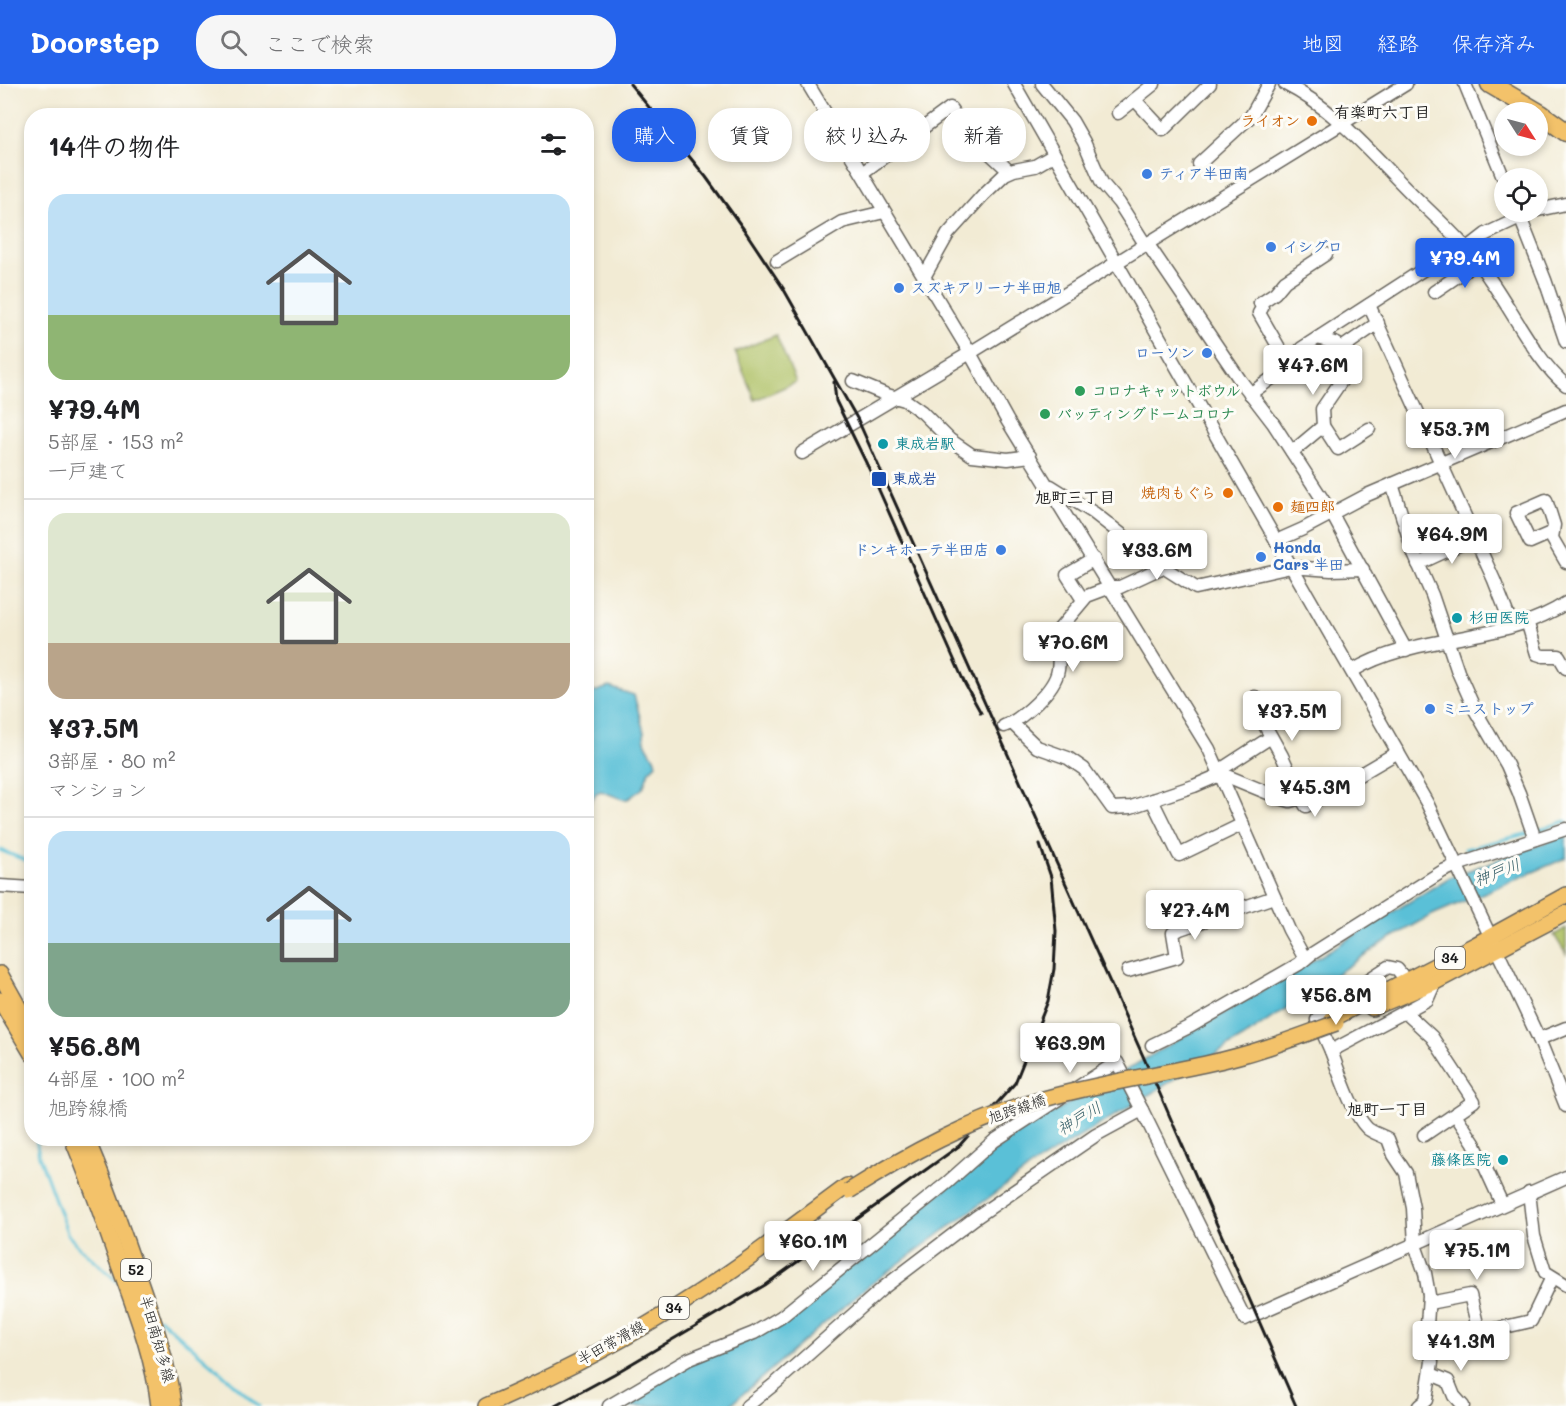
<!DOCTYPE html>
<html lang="ja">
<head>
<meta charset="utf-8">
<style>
  :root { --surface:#fff; --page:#f6f6f6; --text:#202124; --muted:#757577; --line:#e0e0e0; --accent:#2563eb }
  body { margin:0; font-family:Mali,"Klee One",sans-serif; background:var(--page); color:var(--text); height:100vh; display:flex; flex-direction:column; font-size:22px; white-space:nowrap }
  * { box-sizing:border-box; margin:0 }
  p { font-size:20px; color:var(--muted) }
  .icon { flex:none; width:33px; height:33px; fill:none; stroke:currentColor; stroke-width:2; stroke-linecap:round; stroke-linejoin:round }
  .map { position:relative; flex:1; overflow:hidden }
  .drawer { position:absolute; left:24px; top:24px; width:570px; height:1038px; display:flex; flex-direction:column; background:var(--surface); border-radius:24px; box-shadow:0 3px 9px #0003 }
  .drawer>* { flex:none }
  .hud { position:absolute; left:612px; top:24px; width:570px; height:54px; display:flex; gap:12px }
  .needle { width:39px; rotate:126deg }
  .fabs { position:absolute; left:1494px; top:18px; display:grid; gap:12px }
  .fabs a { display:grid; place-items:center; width:54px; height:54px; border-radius:50%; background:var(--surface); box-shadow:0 3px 9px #0003; font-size:30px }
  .price { position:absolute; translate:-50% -51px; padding:0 14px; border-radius:6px; background:#fff; color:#222; font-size:20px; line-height:39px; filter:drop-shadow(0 2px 3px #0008) }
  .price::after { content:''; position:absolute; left:50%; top:36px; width:18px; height:14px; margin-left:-9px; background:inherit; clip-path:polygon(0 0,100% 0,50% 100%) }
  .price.on { background:var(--accent); color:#fff }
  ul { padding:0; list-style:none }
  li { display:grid; align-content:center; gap:12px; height:318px; padding:0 24px }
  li+li { border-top:2px solid var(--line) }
  li span { display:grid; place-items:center; height:186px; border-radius:18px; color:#555 }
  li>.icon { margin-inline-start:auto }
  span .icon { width:108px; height:108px; fill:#fffc; stroke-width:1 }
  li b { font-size:26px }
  h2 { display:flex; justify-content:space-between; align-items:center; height:72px; padding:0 24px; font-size:26px }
  .tag { padding:0 21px; border-radius:24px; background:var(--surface); box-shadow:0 3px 9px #0003; font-size:21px; line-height:54px }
  .tag.on { background:var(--accent); color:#fff }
  header { display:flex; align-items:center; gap:36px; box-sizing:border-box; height:84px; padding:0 30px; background:var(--accent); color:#fff }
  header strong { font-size:28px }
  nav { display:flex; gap:33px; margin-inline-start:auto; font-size:21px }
  .search { width:420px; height:54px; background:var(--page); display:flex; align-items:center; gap:15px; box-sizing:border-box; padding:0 21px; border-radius:24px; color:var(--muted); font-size:22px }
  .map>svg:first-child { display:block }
  .green { fill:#adc063; stroke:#646e40; stroke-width:1.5 }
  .water { fill:#5ac0d7; stroke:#3b6e7a; stroke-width:1.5 }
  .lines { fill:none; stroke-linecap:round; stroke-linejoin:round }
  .stream { stroke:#5ac0d7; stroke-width:3 }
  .minor-casing { stroke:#67645c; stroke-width:15 }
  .major-casing { stroke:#67645c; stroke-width:18 }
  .highway-casing { stroke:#67645c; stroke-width:21 }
  .minor { stroke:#fff; stroke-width:12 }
  .major { stroke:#f3c26a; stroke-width:15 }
  .highway { stroke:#f3c26a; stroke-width:18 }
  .rail { stroke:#1c1c1c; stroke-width:3 }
  .major-bridge-casing { stroke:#67645c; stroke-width:18; stroke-linecap:butt }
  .major-bridge { stroke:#f3c26a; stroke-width:15 }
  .food-dot { fill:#e8710a; stroke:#fdfcf7; stroke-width:2 }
  .shop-dot { fill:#3f7fe0; stroke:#fdfcf7; stroke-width:2 }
  .leisure-dot { fill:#2e9e5b; stroke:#fdfcf7; stroke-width:2 }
  .culture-dot { fill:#0f9aa8; stroke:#fdfcf7; stroke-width:2 }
  .transit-dot { fill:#1a4fb4; stroke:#fdfcf7; stroke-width:2 }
  .labels { text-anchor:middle; stroke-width:6; stroke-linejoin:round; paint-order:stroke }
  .shield { fill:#fdfcf7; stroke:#605f5e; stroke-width:1.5 }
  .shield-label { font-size:14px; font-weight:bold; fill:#1c1c1c }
  .food-label { font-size:15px; font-weight:bold; fill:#c56008; stroke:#fdfcf7; text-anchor:end }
  .shop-label { font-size:15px; font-weight:bold; fill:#366cbe; stroke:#fdfcf7; text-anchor:start }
  .leisure-label { font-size:15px; font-weight:bold; fill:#27864d; stroke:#fdfcf7; text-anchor:start }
  .culture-label { font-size:15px; font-weight:bold; fill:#0d838f; stroke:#fdfcf7; text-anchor:start }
  .transit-label { font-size:15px; font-weight:bold; fill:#164399; stroke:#fdfcf7; text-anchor:start }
  .street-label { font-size:15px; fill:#1c1c1c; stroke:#fdfcf7 }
  .neighbourhood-label { font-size:16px; font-weight:bold; fill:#1c1c1c; stroke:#fdfcf7 }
  .water-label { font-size:16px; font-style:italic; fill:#355e67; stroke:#fdfcf7 }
</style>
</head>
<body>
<header>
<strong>Doorstep</strong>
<div class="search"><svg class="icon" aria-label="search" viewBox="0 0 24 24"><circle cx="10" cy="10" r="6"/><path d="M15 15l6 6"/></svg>ここで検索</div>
<nav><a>地図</a><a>経路</a><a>保存済み</a></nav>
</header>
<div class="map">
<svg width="1566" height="1322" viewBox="0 0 1566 1322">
  <rect width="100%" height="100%" fill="#fdfcf7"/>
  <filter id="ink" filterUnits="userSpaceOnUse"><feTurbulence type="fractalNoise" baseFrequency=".0167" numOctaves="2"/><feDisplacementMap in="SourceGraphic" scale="12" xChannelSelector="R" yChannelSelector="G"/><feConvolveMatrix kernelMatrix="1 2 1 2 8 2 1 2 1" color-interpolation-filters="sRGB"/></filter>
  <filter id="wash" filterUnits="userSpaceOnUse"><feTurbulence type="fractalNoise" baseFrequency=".008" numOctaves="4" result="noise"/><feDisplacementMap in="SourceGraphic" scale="24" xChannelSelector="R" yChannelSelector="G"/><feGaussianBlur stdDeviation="1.35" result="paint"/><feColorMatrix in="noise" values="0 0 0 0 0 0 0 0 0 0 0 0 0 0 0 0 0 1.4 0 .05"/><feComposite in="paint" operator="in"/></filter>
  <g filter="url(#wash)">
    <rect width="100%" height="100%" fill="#f2ebd4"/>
    <g class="green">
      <polygon points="776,251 796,298 755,316 735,268"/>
      <polygon points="1566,844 1566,870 1554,851"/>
    </g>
    <g class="water">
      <path d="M609 603 634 611 644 648C643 663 654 668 656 680L649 687 643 704 628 715H622L601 707 596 709 587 725V610Z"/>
      <polygon points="1566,751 1566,774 1432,831 1384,858 1244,953 1038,1078 863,1206 729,1322 616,1322 691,1279 770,1244 870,1163 1018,1049 1299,885 1450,793"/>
    </g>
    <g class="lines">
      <g class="stream">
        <polyline points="1536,747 1566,737"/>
        <polyline points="1465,765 1530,749"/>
        <polyline points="0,766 32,779"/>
        <polyline points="36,1054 39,1072 68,1151 78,1162 118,1198"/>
        <polyline points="159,1234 259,1322"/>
      </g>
    </g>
  </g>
  <g filter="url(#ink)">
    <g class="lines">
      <g class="minor-casing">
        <g id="minor">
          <polyline points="808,0 970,269 1007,336 1209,665 1289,846 1305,875"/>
          <polyline points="1014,0 1427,719 1539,955 1566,1022"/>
          <polyline points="1042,0 1072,37 1084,58 1102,99 1119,119 1145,160"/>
          <path d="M1285 0C1335 25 1370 68 1409 107 1437 135 1467 160 1489 194 1510 223 1539 281 1566 301"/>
          <polyline points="1465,0 1504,95"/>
          <polyline points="1135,16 1163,46 1210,0"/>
          <polyline points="1118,29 1154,0"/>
          <polyline points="1199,80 1251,32 1269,0"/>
          <polyline points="862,89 950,24 969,50 1009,87"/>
          <polyline points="1538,126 1566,120"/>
          <polyline points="1518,128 1545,196 1566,258"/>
          <polyline points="1147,159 1240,296 1273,339 1332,430 1406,566"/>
          <polyline points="1468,164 1486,150 1520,134"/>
          <polyline points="777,177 842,138 884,128"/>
          <polyline points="924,193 948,150 983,111 1005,90 1014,86 1035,82 1054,71"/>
          <polyline points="1434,208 1478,178"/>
          <polyline points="1369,221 1494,496 1512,542"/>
          <polyline points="1339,266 1378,239"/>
          <polyline points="1289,281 1259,229 1262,224 1260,219 1275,209 1285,197 1326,170"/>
          <polyline points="853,297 887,311 905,316 922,328 950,356 972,371 1008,375 1030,372"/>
          <polyline points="1250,310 1286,284 1302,264 1463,160"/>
          <polyline points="1323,342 1338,365 1369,345"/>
          <path d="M1292 368 1323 342 1322 325 1346 290C1346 282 1341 279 1339 273 1338 269 1339 264 1337 260L1318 254"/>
          <polyline points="802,369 970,269 1406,0"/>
          <polyline points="1392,400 1414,470 1432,511 1458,588 1475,626 1507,681 1519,709 1535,755"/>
          <polyline points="1051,402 1094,429 1163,483 1196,504 1291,483 1331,486 1363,485"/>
          <polyline points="1553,448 1530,458 1516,429 1546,416 1554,441 1552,454 1566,478"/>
          <polyline points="1276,457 1303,445 1367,411 1566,326"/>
          <polyline points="1418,480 1474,454"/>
          <polyline points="1083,516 1067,491 1094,475"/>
          <polyline points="1527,537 1537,570 1543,572 1559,572 1566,584"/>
          <path d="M1352 587C1417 548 1502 561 1566 519"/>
          <polyline points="1255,613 1263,638 1282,672 1301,714"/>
          <polyline points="1012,639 1037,663 1068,674 1084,685 1112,724 1131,723 1194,702 1222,690 1280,714 1290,717 1301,714 1306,722 1398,668"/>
          <path d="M1004 642C1022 635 1055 606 1058 586 1060 574 1058 561 1056 549L1087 512 1111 503H1120L1163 483"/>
          <polyline points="1220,686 1271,653"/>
          <polyline points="1152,716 1179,771 1243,740"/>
          <polyline points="0,802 32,804"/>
          <polyline points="1128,887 1177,873 1173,849 1180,845 1274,813"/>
          <polyline points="1406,896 1397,885 1388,883 1325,924 1317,936 1331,967 1427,916 1435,898"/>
          <polyline points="1405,928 1432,953 1474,1017 1455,1030 1474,1059 1502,1120"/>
          <polyline points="1539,955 1566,944"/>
          <polyline points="1152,961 1191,942 1299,880 1310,871 1443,787 1457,781 1566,745"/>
          <path d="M1331 967C1339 988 1352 1029 1367 1044 1372 1049 1382 1051 1388 1055L1394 1071 1406 1089 1413 1124 1415 1161 1425 1189 1429 1211 1427 1241 1432 1278 1426 1316 1419 1322"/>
          <polyline points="1075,1005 1117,978 1142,1026"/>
          <polyline points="1424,1051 1455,1030"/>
          <polyline points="1529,1108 1534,1152 1545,1188 1566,1201"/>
          <polyline points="1429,1219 1470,1211 1479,1248"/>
          <polyline points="1429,1258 1461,1253 1531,1237 1552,1193"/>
          <polyline points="1431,1290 1448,1297 1454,1312 1463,1322"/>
          <polyline points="609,1322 689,1275 754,1249 781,1233 948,1098 994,1057 1060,1014"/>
          <polyline points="747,1322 777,1298 883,1204 975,1134 1096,1051 1142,1026 1245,1235 1566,1093"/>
        </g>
      </g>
      <g class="major-casing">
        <g id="major">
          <polyline points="0,890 32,947"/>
          <polyline points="0,916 32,970"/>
          <polyline points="1372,924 1435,898 1566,829"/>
          <polyline points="1332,935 1475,861 1566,811"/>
          <path d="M72 1054C88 1092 101 1129 114 1167 132 1218 153 1268 159 1322"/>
          <path d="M86 1054C106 1098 121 1143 137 1189 152 1232 168 1276 173 1322"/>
          <path d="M486 1322C555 1292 624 1257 687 1216 743 1181 794 1141 847 1102"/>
        </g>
      </g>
      <g class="highway-casing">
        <polyline id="highway" points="1490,0 1541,30 1566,48"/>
      </g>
      <use href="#minor" class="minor"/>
      <use href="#major" class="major"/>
      <use href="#highway" class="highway"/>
      <g class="rail">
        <polyline points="630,0 706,93 745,147 783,204 858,336 1160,1010 1296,1322"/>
        <polyline points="834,298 836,317 875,397 965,600 981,629"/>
        <polyline points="555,1322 614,1290 765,1201 959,1062 1015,999 1048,917 1054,885 1056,847 1051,793 1040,761"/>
      </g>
      <g class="major-bridge-casing">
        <path id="major-bridge" d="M849 1107C908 1070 969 1037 1037 1017 1093 1000 1153 992 1210 979 1253 970 1295 954 1336 939"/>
      </g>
      <use href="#major-bridge" class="major-bridge"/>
    </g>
  </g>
  <g class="food-dot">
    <circle cx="1312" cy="37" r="6"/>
    <circle cx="1228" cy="409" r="6"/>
    <circle cx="1278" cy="423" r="6"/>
  </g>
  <g class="shop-dot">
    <circle cx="1147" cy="90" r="6"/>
    <circle cx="1271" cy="163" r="6"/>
    <circle cx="899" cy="204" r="6"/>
    <circle cx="1207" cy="269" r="6"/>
    <circle cx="1001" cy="466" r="6"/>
    <circle cx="1261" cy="473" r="6"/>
    <circle cx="1430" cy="625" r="6"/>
  </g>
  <g class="leisure-dot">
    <circle cx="1080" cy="307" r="6"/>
    <circle cx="1045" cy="330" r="6"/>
  </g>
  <g class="culture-dot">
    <circle cx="883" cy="360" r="6"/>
    <circle cx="1457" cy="534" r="6"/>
    <circle cx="1503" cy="1076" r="6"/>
  </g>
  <rect class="transit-dot" x="871" y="387" width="16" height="16" rx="3"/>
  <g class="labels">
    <g class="shield">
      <rect x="1435" y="863" width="30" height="22" rx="4.5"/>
      <rect x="121" y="1175" width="30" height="22" rx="4.5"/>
      <rect x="659" y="1213" width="30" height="22" rx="4.5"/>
    </g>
    <g class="shield-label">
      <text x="1450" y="879">34</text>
      <text x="136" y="1191">52</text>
      <text x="674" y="1229">34</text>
    </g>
    <g class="food-label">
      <text x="1300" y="42">ライオン</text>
      <text x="1216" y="414">焼肉もぐら</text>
      <text x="1290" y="428" text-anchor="start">麺四郎</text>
    </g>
    <g class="shop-label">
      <text x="1159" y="95">ティア半田南</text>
      <text x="1283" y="168">イシグロ</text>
      <text x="911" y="209">スズキアリーナ半田旭</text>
      <text x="1195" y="274" text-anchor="end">ローソン</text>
      <text x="1273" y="469">Honda<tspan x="1273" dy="17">Cars 半田</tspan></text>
      <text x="989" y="471" text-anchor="end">ドンキホーテ半田店</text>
      <text x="1442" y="630">ミニストップ</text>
    </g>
    <g class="leisure-label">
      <text x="1092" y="312">コロナキャットボウル</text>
      <text x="1057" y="335">バッティングドームコロナ</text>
    </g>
    <g class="culture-label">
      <text x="895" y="365">東成岩駅</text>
      <text x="1469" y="539">杉田医院</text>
      <text x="1491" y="1081" text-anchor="end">藤條医院</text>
    </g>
    <g class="transit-label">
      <text x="892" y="400">東成岩</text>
    </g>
    <g class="street-label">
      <text transform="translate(1017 1025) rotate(-19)" y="5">旭跨線橋</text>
      <text transform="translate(157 1255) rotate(74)" y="5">半田南知多線</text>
      <text transform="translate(611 1259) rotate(-29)" y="5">半田常滑線</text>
    </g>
    <g class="neighbourhood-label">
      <text x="1382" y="34">有楽町六丁目</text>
      <text x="1075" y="419">旭町三丁目</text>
      <text x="1387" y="1031">旭町一丁目</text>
    </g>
    <g class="water-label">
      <text transform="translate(1497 788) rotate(-21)" y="6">神戸川</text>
      <text transform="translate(1079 1034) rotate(-31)" y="6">神戸川</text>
    </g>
  </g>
</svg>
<div class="fabs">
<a><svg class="needle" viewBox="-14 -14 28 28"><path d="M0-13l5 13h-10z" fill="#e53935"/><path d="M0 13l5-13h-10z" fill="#757577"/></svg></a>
<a><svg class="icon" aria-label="locate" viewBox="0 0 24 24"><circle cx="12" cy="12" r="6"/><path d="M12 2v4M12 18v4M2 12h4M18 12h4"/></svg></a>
</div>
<b class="price on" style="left:1465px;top:205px">¥79.4M</b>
<b class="price" style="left:1313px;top:312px">¥47.6M</b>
<b class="price" style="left:1455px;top:376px">¥53.7M</b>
<b class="price" style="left:1452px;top:481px">¥64.9M</b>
<b class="price" style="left:1157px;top:497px">¥33.6M</b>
<b class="price" style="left:1073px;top:589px">¥70.6M</b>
<b class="price" style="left:1292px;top:658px">¥37.5M</b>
<b class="price" style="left:1315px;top:734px">¥45.3M</b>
<b class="price" style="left:1195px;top:857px">¥27.4M</b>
<b class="price" style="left:1336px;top:942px">¥56.8M</b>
<b class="price" style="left:1070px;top:990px">¥63.9M</b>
<b class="price" style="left:813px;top:1188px">¥60.1M</b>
<b class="price" style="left:1477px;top:1197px">¥75.1M</b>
<b class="price" style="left:1461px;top:1288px">¥41.3M</b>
<div class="hud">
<a class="tag on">購入</a>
<a class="tag">賃貸</a>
<a class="tag">絞り込み</a>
<a class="tag">新着</a>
</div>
<section class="drawer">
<h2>14件の物件<svg class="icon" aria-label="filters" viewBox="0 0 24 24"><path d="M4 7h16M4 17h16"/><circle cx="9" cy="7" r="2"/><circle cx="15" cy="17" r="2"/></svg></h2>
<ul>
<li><span style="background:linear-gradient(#bfe0f5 65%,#8fb573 0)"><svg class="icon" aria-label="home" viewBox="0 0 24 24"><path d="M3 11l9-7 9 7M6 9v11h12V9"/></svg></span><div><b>¥79.4M</b><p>5部屋 · 153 m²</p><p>一戸建て</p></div></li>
<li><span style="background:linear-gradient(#dfe7d0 70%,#b9a48a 0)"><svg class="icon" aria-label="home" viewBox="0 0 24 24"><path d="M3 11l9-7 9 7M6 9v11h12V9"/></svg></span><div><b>¥37.5M</b><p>3部屋 · 80 m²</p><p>マンション</p></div></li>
<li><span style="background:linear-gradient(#bfe0f5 60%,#7fa58c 0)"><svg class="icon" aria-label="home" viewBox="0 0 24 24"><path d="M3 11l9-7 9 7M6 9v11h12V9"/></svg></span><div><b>¥56.8M</b><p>4部屋 · 100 m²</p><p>旭跨線橋</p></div></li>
</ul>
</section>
</div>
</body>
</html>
